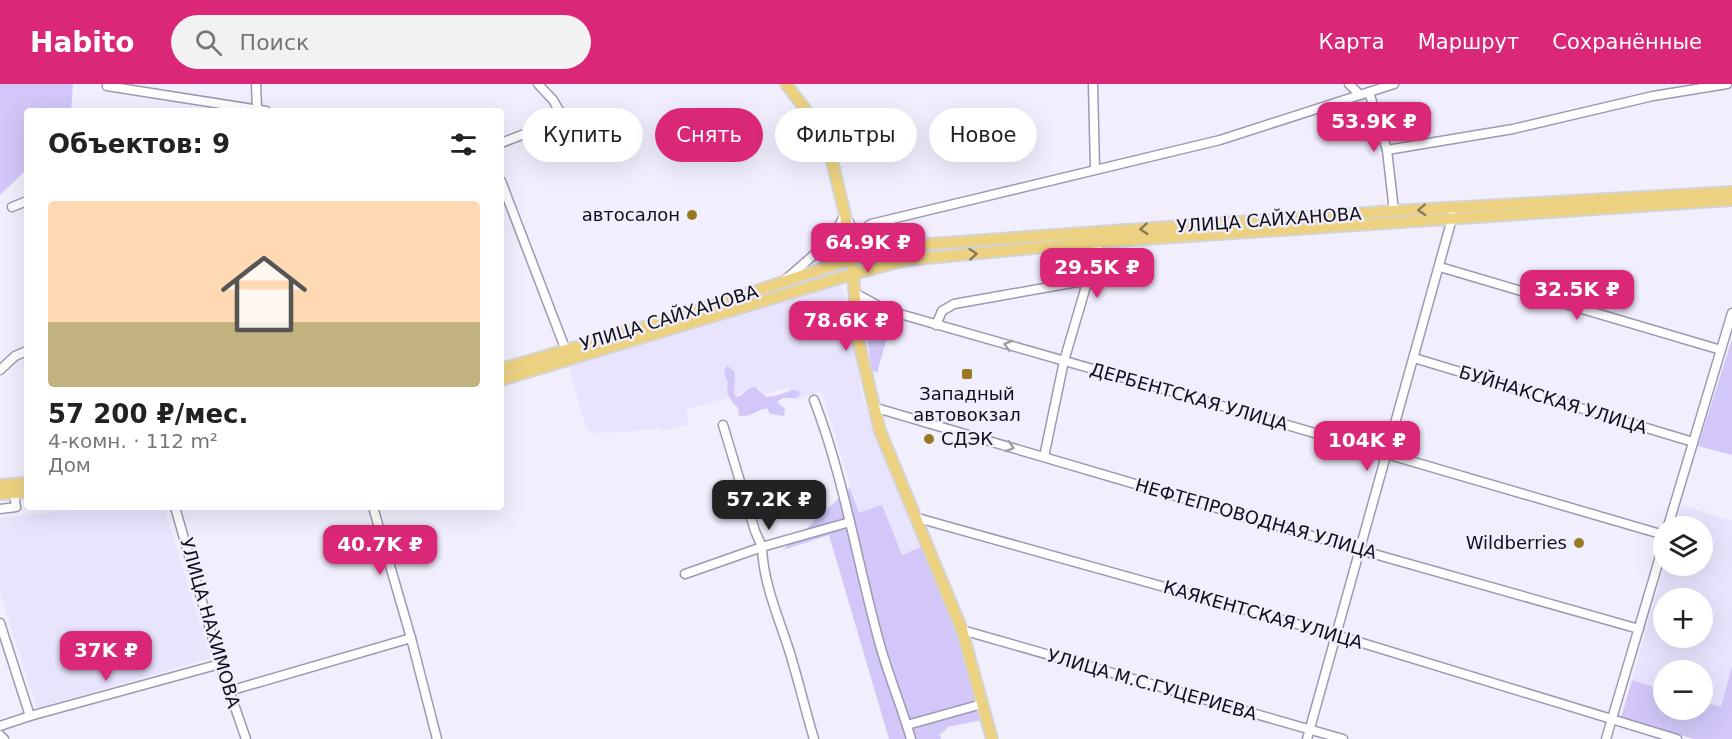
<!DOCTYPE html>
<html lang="ru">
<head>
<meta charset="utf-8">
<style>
  :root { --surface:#fff; --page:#f2f2f2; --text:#222; --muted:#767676; --line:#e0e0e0; --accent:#db2777 }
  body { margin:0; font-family:"DejaVu Sans",sans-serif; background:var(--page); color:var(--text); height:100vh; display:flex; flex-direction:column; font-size:22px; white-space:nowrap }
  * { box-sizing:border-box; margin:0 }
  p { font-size:20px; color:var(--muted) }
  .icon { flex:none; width:33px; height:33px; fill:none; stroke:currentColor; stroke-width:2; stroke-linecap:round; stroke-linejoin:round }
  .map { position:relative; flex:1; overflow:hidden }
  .drawer { position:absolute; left:24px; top:24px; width:480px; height:402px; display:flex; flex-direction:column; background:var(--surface); border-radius:6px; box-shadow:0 6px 24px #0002 }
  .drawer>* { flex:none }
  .guide { position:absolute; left:522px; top:24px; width:570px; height:54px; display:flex; gap:12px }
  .buttons { position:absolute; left:1653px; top:432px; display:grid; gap:12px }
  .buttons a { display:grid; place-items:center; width:60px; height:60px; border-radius:50%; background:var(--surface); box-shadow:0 6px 24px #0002; font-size:30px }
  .price { position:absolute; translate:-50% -51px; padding:0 14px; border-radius:12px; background:var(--accent); color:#fff; font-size:20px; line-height:39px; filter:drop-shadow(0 2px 3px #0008) }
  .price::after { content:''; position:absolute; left:50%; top:36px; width:18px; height:14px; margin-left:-9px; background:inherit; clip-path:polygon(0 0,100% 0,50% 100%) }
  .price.on { background:#222; color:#fff }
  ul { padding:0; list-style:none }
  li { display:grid; align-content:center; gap:12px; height:318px; padding:0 24px }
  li+li { border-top:2px solid var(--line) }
  li span { display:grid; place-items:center; height:186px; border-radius:6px; color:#555 }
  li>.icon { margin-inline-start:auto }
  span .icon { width:108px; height:108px; fill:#fffc; stroke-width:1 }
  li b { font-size:26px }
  h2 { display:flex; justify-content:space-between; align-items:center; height:72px; padding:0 24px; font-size:26px }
  .tag { padding:0 21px; border-radius:27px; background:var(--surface); box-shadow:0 6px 24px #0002; font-size:21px; line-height:54px }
  .tag.on { background:var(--accent); color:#fff }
  header { display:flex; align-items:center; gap:36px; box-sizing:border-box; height:84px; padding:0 30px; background:var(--accent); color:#fff }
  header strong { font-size:28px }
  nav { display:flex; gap:33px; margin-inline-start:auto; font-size:21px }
  .search { width:420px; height:54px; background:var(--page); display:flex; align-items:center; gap:15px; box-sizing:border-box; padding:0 21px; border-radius:33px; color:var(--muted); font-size:22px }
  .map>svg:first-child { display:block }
  .built { fill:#e9e4fe; fill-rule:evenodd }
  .green { fill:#d2c7f8 }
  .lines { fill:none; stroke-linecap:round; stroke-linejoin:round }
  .minor-casing { stroke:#9e99b1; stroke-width:11 }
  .major-casing { stroke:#d4d4d5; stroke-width:14 }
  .minor { stroke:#fff; stroke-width:8 }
  .major { stroke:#ecd280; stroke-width:10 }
  .oneway { stroke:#897a51 }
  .oneway2 { stroke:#a09fa3 }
  .poi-dot { fill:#977a22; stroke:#f1eefd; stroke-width:2 }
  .labels { text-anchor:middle; stroke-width:5; stroke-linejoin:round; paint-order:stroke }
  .poi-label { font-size:18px; fill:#110f18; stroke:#f1eefd; text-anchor:end }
  .street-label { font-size:18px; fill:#110f18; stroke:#f1eefd }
</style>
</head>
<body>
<header>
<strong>Habito</strong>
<div class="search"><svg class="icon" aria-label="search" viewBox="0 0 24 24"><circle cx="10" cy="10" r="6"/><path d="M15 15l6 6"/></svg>Поиск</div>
<nav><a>Карта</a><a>Маршрут</a><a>Сохранённые</a></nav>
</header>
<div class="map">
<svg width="1732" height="655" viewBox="0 0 1732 655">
  <rect width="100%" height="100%" fill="#f1eefd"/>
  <g class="built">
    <polygon points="836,200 841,203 846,213 863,315 885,374 923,462 902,472 859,430 822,308 793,316 790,303 762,311 760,304 686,326 689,340 661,347 660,344 627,348 596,349 591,348 586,344 568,280"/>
    <path d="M1681 421 1732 437V582L1721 623 1703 618 1702 586H1664L1663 606 1632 596 1664 482H1702V442H1675ZM1664 514H1702V554H1664Z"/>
    <polygon points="100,423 164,423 211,574 37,624 0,509 0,434"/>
  </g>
  <g class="green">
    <polygon points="0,0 73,0 71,27 27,27 27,85 0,111"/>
    <polygon points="863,228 890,243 877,289 872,286"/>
    <polygon points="1732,255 1732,371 1698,362"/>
    <path d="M728 282 735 288 734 310 737 313C743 313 745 304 755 303L766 313 776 312 792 306 799 307 800 311 796 314H783L777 318 785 325 784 332 770 330 767 324C757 326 749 334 739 332L738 324 732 318 727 308 728 299 724 289 726 283Z"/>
    <polygon points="850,404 859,429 882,421 902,471 923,462 958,549 982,636 947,643 946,646 940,650 941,655 889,655 829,451 783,466"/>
    <polygon points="1732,582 1732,655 1694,655 1621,634 1632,596 1663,606 1664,626 1702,626 1703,618 1721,623"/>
  </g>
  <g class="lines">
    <g class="minor-casing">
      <g id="minor">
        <polyline points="256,0 257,25"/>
        <polyline points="1093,0 1095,85"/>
        <polyline points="1349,0 1360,11"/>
        <polyline points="107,2 266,27"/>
        <polyline points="1369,8 1387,66 1394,127"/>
        <polyline points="501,59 564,35 553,16 538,0"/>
        <polyline points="1387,66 1513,45 1653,12 1727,0"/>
        <polyline points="501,97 568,272"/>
        <polyline points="12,123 27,117"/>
        <path d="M848 137C861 163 894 157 919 159"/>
        <path d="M853 171C856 158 859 147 871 140L1220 56 1394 0"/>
        <polyline points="1440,183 1721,266"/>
        <polyline points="785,196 832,155 844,132"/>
        <polyline points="855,209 886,226 1198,315 1664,451"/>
        <polyline points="936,241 942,227 954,220 1089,196"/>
        <polyline points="1414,274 1693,358"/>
        <polyline points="0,286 15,272 27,267"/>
        <path d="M814 316C843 391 856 472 877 550 886 586 901 620 911 655"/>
        <polyline points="873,323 1360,466 1639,545"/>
        <polyline points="1044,373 1064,277 1099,158 1099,152"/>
        <polyline points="175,423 220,580 246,655"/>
        <polyline points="373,423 411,554 437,655"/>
        <polyline points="0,425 16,423 14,409"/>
        <polyline points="914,433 1336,551 1677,655"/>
        <polyline points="1668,442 1732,229"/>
        <polyline points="685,490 762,463 755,447 723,341"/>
        <polyline points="0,539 30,632"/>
        <polyline points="962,546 1343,655"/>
        <polyline points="229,607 411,554"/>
        <polyline points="907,641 982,620"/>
        <polyline points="0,642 30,632 220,580"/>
        <polyline points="0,651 4,655"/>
        <path d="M814 655C805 625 798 595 789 566 778 532 763 498 762 463L850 438"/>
        <polyline points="1307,655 1453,131"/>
        <polyline points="1606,655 1664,459"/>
      </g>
    </g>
    <g class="major-casing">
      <g id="major">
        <polyline points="786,0 818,42 832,77 845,131 852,175 858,255 880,347 962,546 992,655"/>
        <polyline points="501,285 675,234 852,175 930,160 1394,127 1732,108"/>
        <polyline points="501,296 853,190 906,176 1099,158 1732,116"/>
        <polyline points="0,401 27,399"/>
        <polyline points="0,410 27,408"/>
      </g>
    </g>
    <use href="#minor" class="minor"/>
    <use href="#major" class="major"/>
  </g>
  <defs><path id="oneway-chevron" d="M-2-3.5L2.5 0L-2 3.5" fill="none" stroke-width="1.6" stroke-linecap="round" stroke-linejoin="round" transform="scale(1.5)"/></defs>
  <g class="oneway">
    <use href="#oneway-chevron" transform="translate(1422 126) rotate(177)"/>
    <use href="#oneway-chevron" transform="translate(1144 145) rotate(176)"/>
    <use href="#oneway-chevron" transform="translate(973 170) rotate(-5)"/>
  </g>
  <g class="oneway2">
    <use href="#oneway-chevron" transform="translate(1008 261) rotate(-164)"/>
    <use href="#oneway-chevron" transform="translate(1010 363) rotate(16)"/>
  </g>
  <g class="poi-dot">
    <circle cx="692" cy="131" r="6"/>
    <rect x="961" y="284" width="12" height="12" rx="3"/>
    <circle cx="929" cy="355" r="6"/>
    <circle cx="1579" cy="459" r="6"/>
  </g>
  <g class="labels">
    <g class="poi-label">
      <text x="680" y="137">автосалон</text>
      <text x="967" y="316" text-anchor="middle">Западный<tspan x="967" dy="21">автовокзал</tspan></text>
      <text x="941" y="361" text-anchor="start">СДЭК</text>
      <text x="1567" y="465">Wildberries</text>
    </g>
    <g class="street-label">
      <text transform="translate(1269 136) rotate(-4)" y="6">УЛИЦА САЙХАНОВА</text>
      <text transform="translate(669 234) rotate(-17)" y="6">УЛИЦА САЙХАНОВА</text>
      <text transform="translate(1189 313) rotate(16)" y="6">ДЕРБЕНТСКАЯ УЛИЦА</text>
      <text transform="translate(1553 316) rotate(17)" y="6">БУЙНАКСКАЯ УЛИЦА</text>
      <text transform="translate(1256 435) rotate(16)" y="6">НЕФТЕПРОВОДНАЯ УЛИЦА</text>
      <text transform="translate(1263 531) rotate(16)" y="6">КАЯКЕНТСКАЯ УЛИЦА</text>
      <text transform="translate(210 539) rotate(74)" y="6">УЛИЦА НАХИМОВА</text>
      <text transform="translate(1152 601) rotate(16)" y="6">УЛИЦА М.С.ГУЦЕРИЕВА</text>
    </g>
  </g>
</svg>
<div class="buttons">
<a><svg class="icon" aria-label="layers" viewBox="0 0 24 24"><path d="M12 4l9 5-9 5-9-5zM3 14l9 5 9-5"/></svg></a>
<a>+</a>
<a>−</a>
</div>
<b class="price" style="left:1374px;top:69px">53.9K ₽</b>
<b class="price" style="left:868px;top:190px">64.9K ₽</b>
<b class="price" style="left:1097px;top:215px">29.5K ₽</b>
<b class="price" style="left:1577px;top:237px">32.5K ₽</b>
<b class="price" style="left:846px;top:268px">78.6K ₽</b>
<b class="price" style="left:1367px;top:388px">104K ₽</b>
<b class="price on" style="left:769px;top:447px">57.2K ₽</b>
<b class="price" style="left:380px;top:492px">40.7K ₽</b>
<b class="price" style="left:106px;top:598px">37K ₽</b>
<div class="guide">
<a class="tag">Купить</a>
<a class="tag on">Снять</a>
<a class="tag">Фильтры</a>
<a class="tag">Новое</a>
</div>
<section class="drawer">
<h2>Объектов: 9<svg class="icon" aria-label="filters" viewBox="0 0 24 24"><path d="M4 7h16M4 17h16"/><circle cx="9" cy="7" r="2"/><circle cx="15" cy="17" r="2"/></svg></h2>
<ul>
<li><span style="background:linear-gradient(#ffd9b3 65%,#c2b280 0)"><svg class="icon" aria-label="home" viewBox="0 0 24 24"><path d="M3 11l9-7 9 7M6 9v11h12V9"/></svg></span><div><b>57 200 ₽/мес.</b><p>4-комн. · 112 m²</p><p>Дом</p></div></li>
</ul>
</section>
</div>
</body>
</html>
